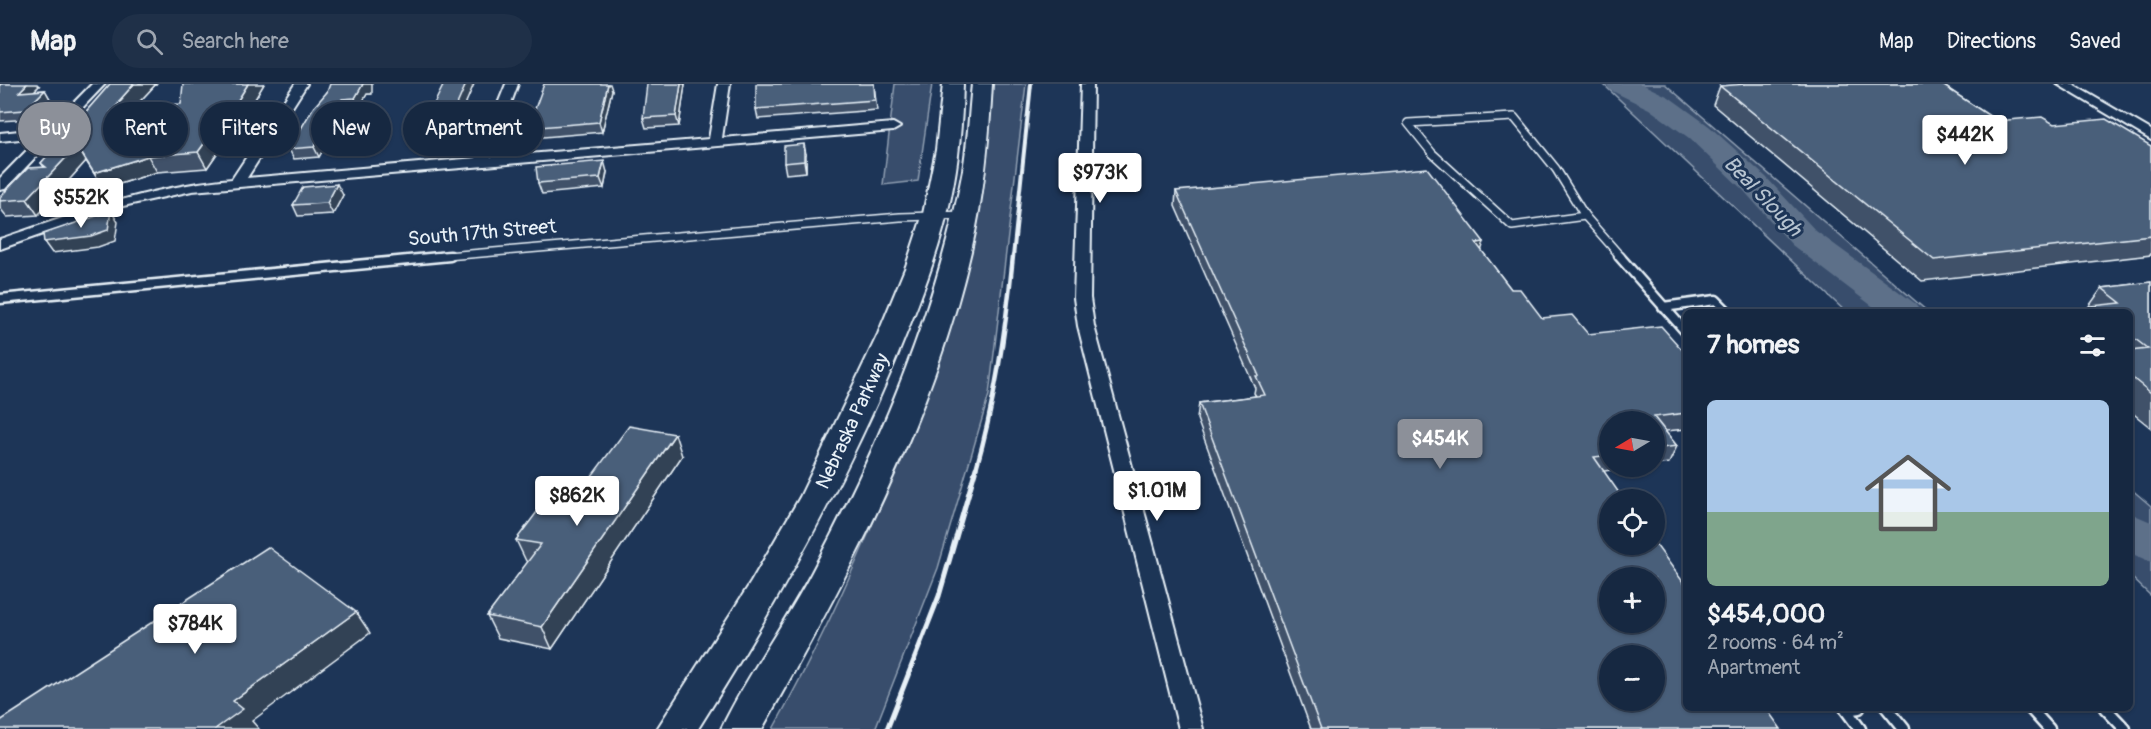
<!DOCTYPE html>
<html lang="en">
<head>
<meta charset="utf-8">
<style>
  :root { --surface:#162841; --page:#1f3048; --text:#f1f3f6; --muted:#9ea6b1; --line:#35445a; --accent:#8c9099 }
  body { margin:0; font-family:Pangolin,sans-serif; background:var(--page); color:var(--text); height:100vh; display:flex; flex-direction:column; font-size:22px; white-space:nowrap }
  * { box-sizing:border-box; margin:0 }
  p { font-size:20px; color:var(--muted) }
  .icon { flex:none; width:33px; height:33px; fill:none; stroke:currentColor; stroke-width:2; stroke-linecap:round; stroke-linejoin:round }
  .map { position:relative; flex:1; overflow:hidden }
  .panel { position:absolute; left:1683px; top:225px; width:450px; height:402px; display:flex; flex-direction:column; background:var(--surface); border-radius:9px; box-shadow:0 2px 4px #0004,0 0 0 2px var(--line) }
  .panel>* { flex:none }
  .top-card { position:absolute; left:18px; top:18px; width:570px; height:54px; display:flex; gap:12px }
  .needle { width:39px; rotate:260deg }
  .tools { position:absolute; left:1599px; top:327px; display:grid; gap:12px }
  .tools a { display:grid; place-items:center; width:66px; height:66px; border-radius:50%; background:var(--surface); box-shadow:0 2px 4px #0004,0 0 0 2px var(--line); font-size:30px }
  .price { position:absolute; translate:-50% -51px; padding:0 14px; border-radius:6px; background:#fff; color:#222; font-size:20px; line-height:39px; filter:drop-shadow(0 2px 3px #0008) }
  .price::after { content:''; position:absolute; left:50%; top:36px; width:18px; height:14px; margin-left:-9px; background:inherit; clip-path:polygon(0 0,100% 0,50% 100%) }
  .price.current { background:var(--accent); color:#fff }
  ul { padding:0; list-style:none }
  li { display:grid; align-content:center; gap:12px; height:318px; padding:0 24px }
  li+li { border-top:2px solid var(--line) }
  li span { display:grid; place-items:center; height:186px; border-radius:9px; color:#555 }
  li>.icon { margin-inline-start:auto }
  span .icon { width:108px; height:108px; fill:#fffc; stroke-width:1 }
  li b { font-size:26px }
  h2 { display:flex; justify-content:space-between; align-items:center; height:72px; padding:0 24px; font-size:26px }
  .tag { padding:0 21px; border-radius:27px; background:var(--surface); box-shadow:0 2px 4px #0004,0 0 0 2px var(--line); font-size:21px; line-height:54px }
  .tag.current { background:var(--accent); color:#fff }
  header { display:flex; align-items:center; gap:36px; box-sizing:border-box; height:84px; padding:0 30px; background:var(--surface); border-bottom:2px solid var(--line) }
  header strong { font-size:28px }
  nav { display:flex; gap:33px; margin-inline-start:auto; font-size:21px }
  .search { width:420px; height:54px; background:var(--page); display:flex; align-items:center; gap:15px; box-sizing:border-box; padding:0 21px; border-radius:33px; color:var(--muted); font-size:22px }
  .map>svg:first-child { display:block }
  .green { fill:#374d6c; stroke:#909fb2; stroke-width:1.5 }
  .lines { fill:none; stroke-linecap:round; stroke-linejoin:round }
  .river { fill:#5d7089; fill-rule:evenodd }
  .service-far2-casing { stroke:#e8f1f8; stroke-width:10 }
  .service-far1-casing { stroke:#e8f1f8; stroke-width:13 }
  .service-casing { stroke:#e8f1f8; stroke-width:15 }
  .minor-casing { stroke:#e8f1f8; stroke-width:4 }
  .primary-casing { stroke:#e8f1f8; stroke-width:4 }
  .service-far2 { stroke:#1d3557; stroke-width:7 }
  .service-far1 { stroke:#1d3557; stroke-width:8 }
  .service { stroke:#1d3557; stroke-width:10 }
  .minor { fill:#1d3557; fill-rule:evenodd }
  .primary { fill:#1d3557; fill-rule:evenodd }
  .rail-far2 { stroke:#e8f1f8; stroke-width:4 }
  .rail-far1 { stroke:#e8f1f8; stroke-width:4.5 }
  .rail { stroke:#e8f1f8; stroke-width:5 }
  .wall { fill:#3f5169; stroke:#e8f1f8; stroke-width:1.5 }
  .shaded-wall { fill:#334255; stroke:#e8f1f8; stroke-width:1.5 }
  .building { fill:#495e7a; stroke:#e8f1f8; stroke-width:1.5; fill-rule:evenodd }
  .labels { text-anchor:middle; stroke-width:6; stroke-linejoin:round; paint-order:stroke }
  .street-label { font-size:20px; fill:#e8f1f8; stroke:#1d3557 }
  .water-label { font-size:21px; font-style:italic; fill:#b7c4d1; stroke:#1d3557 }
</style>
</head>
<body>
<header>
<strong>Map</strong>
<div class="search"><svg class="icon" aria-label="search" viewBox="0 0 24 24"><circle cx="10" cy="10" r="6"/><path d="M15 15l6 6"/></svg>Search here</div>
<nav><a>Map</a><a>Directions</a><a>Saved</a></nav>
</header>
<div class="map">
<svg width="2151" height="645" viewBox="0 0 2151 645">
  <rect width="100%" height="100%" fill="#1d3557"/>
  <filter id="ink" filterUnits="userSpaceOnUse"><feTurbulence type="fractalNoise" baseFrequency=".0167" numOctaves="2"/><feDisplacementMap in="SourceGraphic" scale="12" xChannelSelector="R" yChannelSelector="G"/><feConvolveMatrix kernelMatrix="1 2 1 2 8 2 1 2 1" color-interpolation-filters="sRGB"/></filter>
  <g filter="url(#ink)">
    <g class="green">
      <polygon points="895,0 932,0 918,97 883,101"/>
      <path d="M991 0H1026L989 311 938 484 875 645H773C828 546 873 445 913 339 954 228 991 120 991 0Z"/>
      <polygon points="1603,0 1665,0 1928,228 1846,228"/>
      <polygon points="2130,404 2151,422 2151,512 2130,492"/>
    </g>
    <g class="lines">
      <g class="river">
        <polygon points="1606,0 1642,0 1669,13 1709,42 1766,93 1816,147 1916,220 1921,228 1880,228 1792,161 1744,107 1689,54 1649,25 1610,6"/>
        <polygon points="2130,429 2151,438 2151,478 2130,469"/>
      </g>
      <g class="service-far2-casing">
        <g id="service-far2">
          <polygon points="1514,33 1556,85 1585,132 1512,142 1432,69 1408,39"/>
          <polyline points="1585,132 1621,173"/>
          <polyline points="435,173 900,133 966,131"/>
        </g>
      </g>
      <g class="service-far1-casing">
        <g id="service-far1">
          <polyline points="1619,172 1686,248"/>
          <polyline points="0,215 450,172"/>
          <polyline points="1663,223 1716,216 1728,228"/>
        </g>
      </g>
      <g class="service-casing">
        <g id="service">
          <polyline points="1859,624 1846,626 1860,645"/>
          <polyline points="1887,624 1904,645"/>
          <polyline points="2030,624 2049,645"/>
          <polyline points="2105,624 2125,645"/>
        </g>
      </g>
      <g class="minor-casing">
        <g id="minor">
          <polygon points="92,0 105,0 5,105 0,106 0,94 40,53 0,57 0,49 49,44"/>
          <path d="M295 0H307L247 94 476 74 506 0H518L491 73 709 55 718 0H730L722 54 893 39 900 43 893 47 192 107 123 122 0 165V155C77 129 151 102 232 95Z"/>
          <polygon points="1081,0 1093,0 1090,214 1094,242 1203,645 1179,645 1078,242 1074,214"/>
          <polygon points="2057,0 2072,0 2151,46 2151,56"/>
        </g>
      </g>
      <g class="primary-casing">
        <g id="primary">
          <path d="M943 0H963C962 38 959 76 951 113 939 171 916 226 894 280 840 408 772 528 698 645H657L751 498 800 413 878 250 906 182 923 130 936 66Z"/>
          <path d="M972 0H992C989 56 984 112 971 167 932 337 847 494 762 645H721C747 591 784 541 812 488 880 360 936 228 963 86 968 58 969 28 972 0Z"/>
        </g>
      </g>
      <use href="#service-far2" class="service-far2"/>
      <use href="#service-far1" class="service-far1"/>
      <use href="#service" class="service"/>
      <use href="#minor" class="minor"/>
      <use href="#primary" class="primary"/>
      <polyline class="rail-far2" points="1013,173 1031,0"/>
      <path class="rail-far1" d="M976 385C996 315 1006 244 1013 172"/>
      <polyline class="rail" points="887,645 939,512 976,384"/>
    </g>
    <g class="wall">
      <polygon points="0,0 39,2 34,7 45,6 50,15 31,35 0,37"/>
      <polygon points="110,0 156,0 131,27 161,25 264,0 241,39 238,39 207,84 157,88 104,105 86,77 38,131 7,133 0,124 0,113 44,83 41,79"/>
      <polygon points="685,0 679,42 646,44 643,34"/>
      <polygon points="874,0 877,26 758,35 756,25"/>
      <polygon points="1739,0 1941,0 1997,37 2054,40 2151,62 2151,171 1922,197 1713,21 1720,2 1740,1"/>
      <polygon points="612,6 602,48 532,54 528,44"/>
      <polygon points="327,8 372,10 367,10 359,24 346,25 319,73 294,75 289,65"/>
      <polygon points="806,70 806,88 786,90 784,79"/>
      <polygon points="607,88 604,104 542,110 538,99"/>
      <polygon points="1176,107 1481,166 1511,205 1542,234 1588,250 1686,270 1686,345 1665,347 1677,362 1669,379 1654,381 1654,338 1610,338 1610,382 1640,382 1604,387 1686,624 1781,645 1311,645 1197,335 1199,319 1256,312 1254,309 1255,304 1175,122"/>
      <polygon points="343,111 333,130 298,132 293,121"/>
      <polygon points="2151,198 2151,344 2130,327 2130,228 2087,228 2089,226 2087,225 2102,204"/>
      <polygon points="682,372 552,565 498,554 487,532 528,478 526,477 516,456 586,400"/>
    </g>
    <g class="shaded-wall">
      <polygon points="27,0 37,0 39,2 24,17 19,8"/>
      <polygon points="134,0 156,0 129,29 111,28 119,17"/>
      <polygon points="248,0 264,0 241,39 233,24"/>
      <polygon points="363,0 372,0 372,10 367,10 359,24 355,14"/>
      <polygon points="466,0 474,0 448,60 422,64 417,54"/>
      <polygon points="608,0 610,0 612,6 602,48 599,38"/>
      <polygon points="681,0 685,0 679,42 676,32"/>
      <polygon points="45,6 50,15 31,35 25,26"/>
      <polygon points="342,15 346,25 319,73 314,63"/>
      <polygon points="230,24 238,39 207,84 198,68"/>
      <polygon points="804,60 806,70 806,88 804,77"/>
      <polygon points="77,62 86,77 38,131 27,115"/>
      <polygon points="148,72 157,88 104,105 94,89"/>
      <polygon points="604,77 607,88 604,104 600,94"/>
      <polygon points="337,100 343,111 333,130 327,119"/>
      <polygon points="111,127 118,138 115,157 98,163 52,169 44,158"/>
      <polygon points="1484,158 1479,174 1476,159"/>
      <polygon points="675,350 682,372 552,565 542,543"/>
      <polygon points="356,528 370,549 252,637 259,645 215,645 233,617"/>
    </g>
    <g class="building">
      <polygon points="0,0 27,0 19,8 45,6 25,26 0,28"/>
      <polygon points="110,0 134,0 119,17 122,16 111,28 161,25 165,21 181,20 183,0 248,0 233,24 230,24 198,68 148,72 94,89 77,62 27,115 0,117 0,113 28,84 46,83 41,79"/>
      <polygon points="330,0 363,0 355,14 342,15 314,63 289,65 313,24 327,8"/>
      <polygon points="444,0 466,0 444,50 417,54"/>
      <polygon points="544,0 608,0 599,38 528,44"/>
      <polygon points="647,0 681,0 676,32 643,34"/>
      <polygon points="756,0 874,0 875,16 756,25"/>
      <polygon points="1746,0 1941,0 1997,37 2042,33 2054,40 2106,35 2151,62 2151,152 1934,176 1720,2"/>
      <polygon points="804,60 804,77 784,79 784,62"/>
      <polygon points="604,77 600,94 538,99 536,83"/>
      <path d="M1427 84 1484 158 1476 159 1511 205H1520L1542 234 1572 231 1588 250 1661 242 1686 270V329L1654 333 1677 362 1654 365V338H1610V371L1594 373 1624 416H1610V460H1654V458L1686 502V624H1766L1781 645H1321L1199 319 1265 311 1256 292H1259L1176 107ZM1610 494H1654V538H1610ZM1610 572H1654V616H1610Z"/>
      <polygon points="337,100 327,119 293,121 303,103"/>
      <polygon points="111,127 108,146 91,152 44,158 43,150"/>
      <polygon points="2151,198 2151,309 2130,292 2130,267 2148,265 2130,251 2130,228 2099,228 2091,222 2121,219 2102,204"/>
      <polygon points="629,342 675,350 542,543 487,532 541,460 516,456 561,396 586,400"/>
      <polygon points="268,463 356,528 233,617 243,625 215,645 0,645 0,637"/>
    </g>
  </g>
  <g class="labels">
    <g class="street-label">
      <text transform="translate(482 148) rotate(-5)" y="7">South 17th Street</text>
      <text transform="translate(852 337) rotate(-65)" y="7">Nebraska Parkway</text>
    </g>
    <g class="water-label">
      <text transform="translate(1763 112) rotate(46)" y="7">Beal Slough</text>
    </g>
  </g>
</svg>
<div class="tools">
<a><svg class="needle" viewBox="-14 -14 28 28"><path d="M0-13l5 13h-10z" fill="#e53935"/><path d="M0 13l5-13h-10z" fill="#9ea6b1"/></svg></a>
<a><svg class="icon" aria-label="locate" viewBox="0 0 24 24"><circle cx="12" cy="12" r="6"/><path d="M12 2v4M12 18v4M2 12h4M18 12h4"/></svg></a>
<a>+</a>
<a>−</a>
</div>
<b class="price" style="left:1965px;top:82px">$442K</b>
<b class="price" style="left:1100px;top:120px">$973K</b>
<b class="price" style="left:81px;top:145px">$552K</b>
<b class="price current" style="left:1440px;top:386px">$454K</b>
<b class="price" style="left:1157px;top:438px">$1.01M</b>
<b class="price" style="left:577px;top:443px">$862K</b>
<b class="price" style="left:195px;top:571px">$784K</b>
<div class="top-card">
<a class="tag current">Buy</a>
<a class="tag">Rent</a>
<a class="tag">Filters</a>
<a class="tag">New</a>
<a class="tag">Apartment</a>
</div>
<section class="panel">
<h2>7 homes<svg class="icon" aria-label="filters" viewBox="0 0 24 24"><path d="M4 7h16M4 17h16"/><circle cx="9" cy="7" r="2"/><circle cx="15" cy="17" r="2"/></svg></h2>
<ul>
<li><span style="background:linear-gradient(#a9c7e8 60%,#7fa58c 0)"><svg class="icon" aria-label="home" viewBox="0 0 24 24"><path d="M3 11l9-7 9 7M6 9v11h12V9"/></svg></span><div><b>$454,000</b><p>2 rooms · 64 m²</p><p>Apartment</p></div></li>
</ul>
</section>
</div>
</body>
</html>
